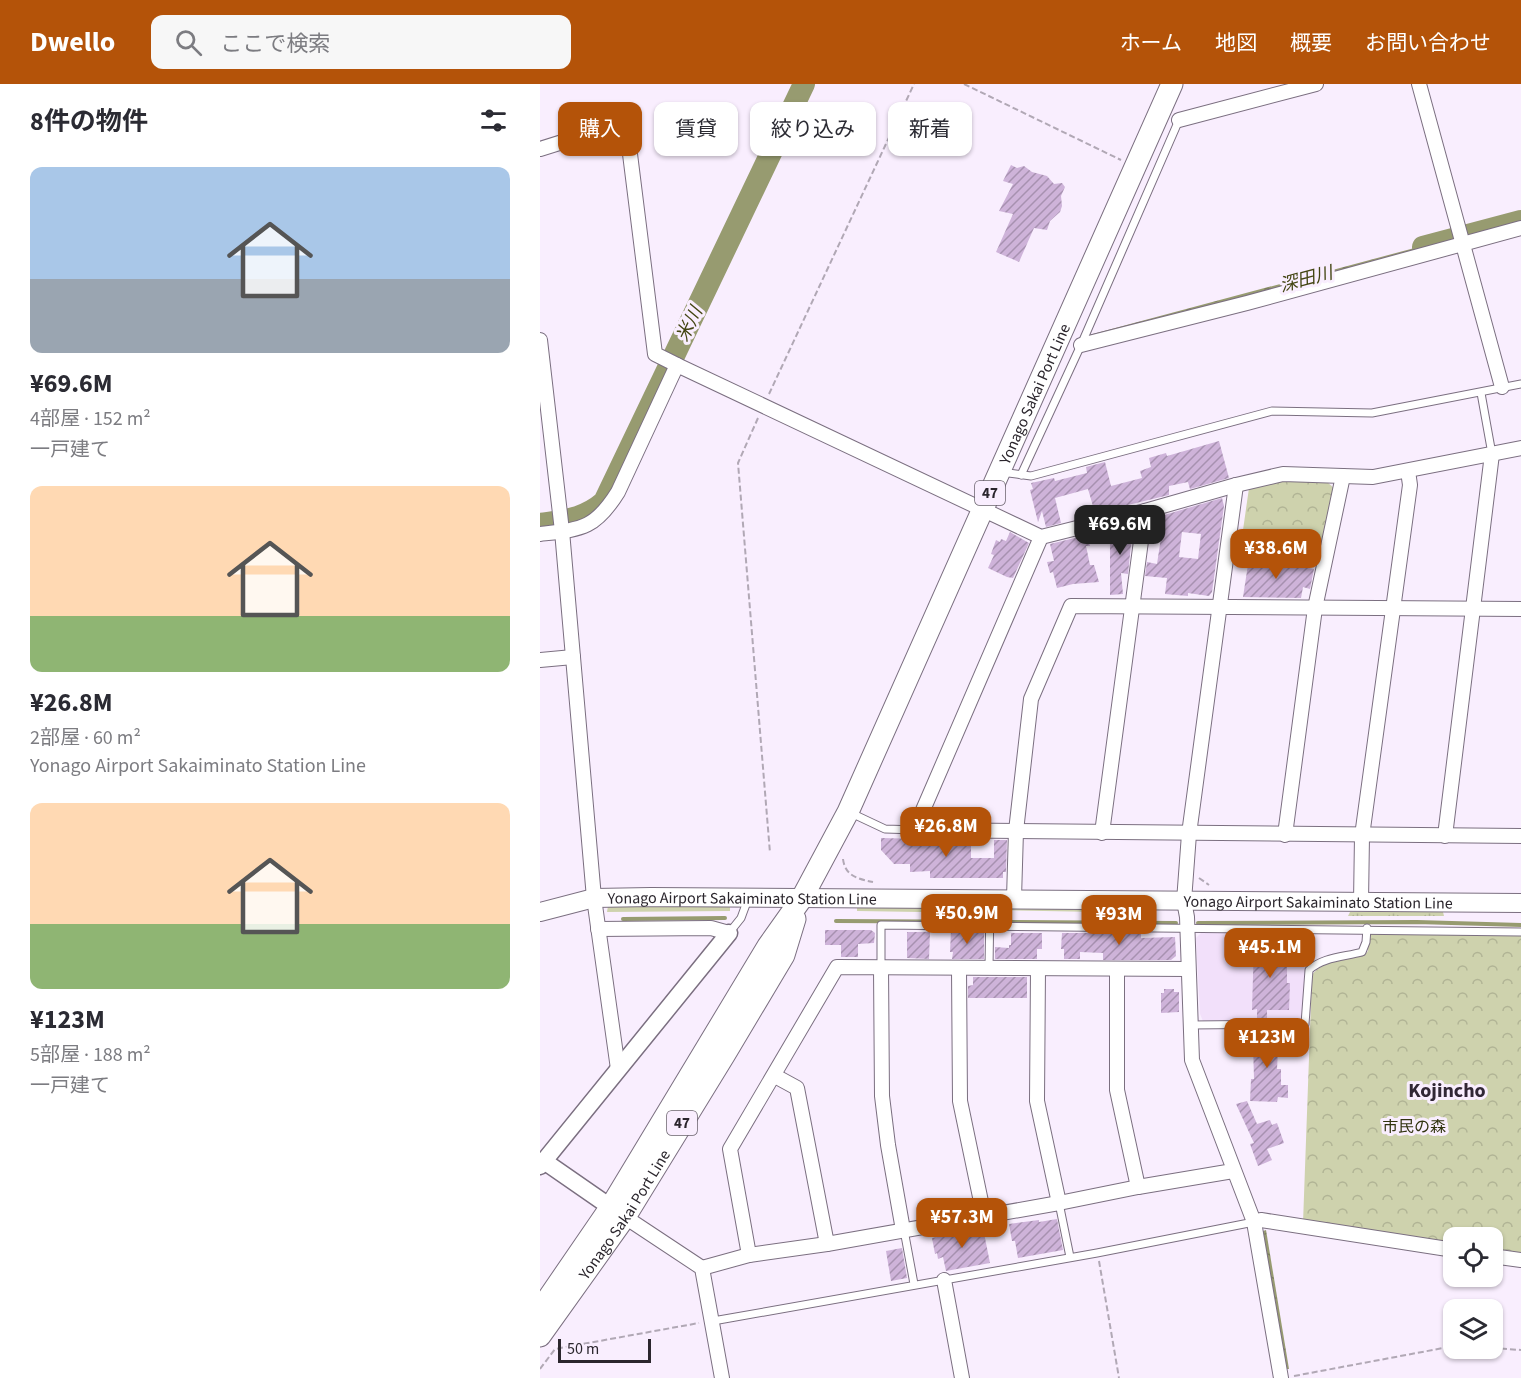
<!DOCTYPE html>
<html lang="ja">
<head>
<meta charset="utf-8">
<style>
  :root { --surface:#fff; --page:#f7f7f7; --text:#2b2b33; --muted:#7c7c81; --accent:#b45309 }
  body { margin:0; font-family:"Source Sans 3","Noto Sans JP",sans-serif; background:var(--page); color:var(--text); height:100vh; display:flex; flex-direction:column; font-size:22px; white-space:nowrap }
  * { box-sizing:border-box; margin:0 }
  p { font-size:20px; color:var(--muted) }
  .icon { flex:none; width:33px; height:33px; fill:none; stroke:currentColor; stroke-width:2; stroke-linecap:round; stroke-linejoin:round }
  .map { position:relative; flex:1; overflow:hidden }
  .drawer { display:flex; flex-direction:column; background:var(--surface); width:540px }
  .drawer>* { flex:none }
  .top-card { position:absolute; left:18px; top:18px; width:570px; height:54px; display:flex; gap:12px }
  .tools { position:absolute; left:903px; top:1143px; display:grid; gap:12px }
  .tools a { display:grid; place-items:center; width:60px; height:60px; border-radius:12px; background:var(--surface); box-shadow:0 2px 4px #0004; font-size:30px }
  .scale { position:absolute; left:18px; bottom:15px; width:93px; box-sizing:border-box; padding-left:6px; border:3px solid #2b262d; border-top:0; font-size:16px; line-height:21px; white-space:nowrap; color:#2b262d; -webkit-text-stroke:4px #f9eefe; paint-order:stroke }
  .price { position:absolute; translate:-50% -51px; padding:0 14px; border-radius:12px; background:var(--accent); color:#fff; font-size:20px; line-height:39px; filter:drop-shadow(0 2px 3px #0008) }
  .price::after { content:''; position:absolute; left:50%; top:36px; width:18px; height:14px; margin-left:-9px; background:inherit; clip-path:polygon(0 0,100% 0,50% 100%) }
  .price.on { background:#222; color:#fff }
  ul { padding:0; list-style:none }
  li { display:grid; align-content:center; gap:12px; height:318px; padding:0 30px }
  li span { display:grid; place-items:center; height:186px; border-radius:12px; color:#555 }
  li>.icon { margin-inline-start:auto }
  span .icon { width:108px; height:108px; fill:#fffc; stroke-width:1 }
  li b { font-size:26px }
  h2 { display:flex; justify-content:space-between; align-items:center; height:72px; padding:0 30px; font-size:26px }
  .chip { padding:0 21px; border-radius:12px; background:var(--surface); box-shadow:0 2px 4px #0004; font-size:21px; line-height:54px }
  .chip.on { background:var(--accent); color:#fff }
  header { display:flex; align-items:center; gap:36px; box-sizing:border-box; height:84px; padding:0 30px; background:var(--accent); color:#fff }
  header strong { font-size:28px }
  nav { display:flex; gap:33px; margin-inline-start:auto; font-size:21px }
  .search { width:420px; height:54px; background:var(--page); display:flex; align-items:center; gap:15px; box-sizing:border-box; padding:0 21px; border-radius:12px; color:var(--muted); font-size:22px }
  main { display:flex; flex:1; min-height:0 }
  .map>svg:first-child { display:block }
  .built { fill:#f2e0fa }
  .grass { fill:url(#grass-tufts) }
  .forest { fill:url(#forest-crowns) }
  .water { fill:url(#water-ripples) }
  .lines { fill:none; stroke-linecap:round; stroke-linejoin:round }
  .stream { stroke:#979b70; stroke-width:4 }
  .river { stroke:#979b70; stroke-width:22 }
  .building { fill:url(#building-hatch); fill-rule:evenodd }
  .service-casing { stroke:#7b6f80; stroke-width:9 }
  .minor-casing { stroke:#7b6f80; stroke-width:16 }
  .tertiary-casing { stroke:#7b6f80; stroke-width:19 }
  .secondary-casing { stroke:#7b6f80; stroke-width:20 }
  .primary-casing { stroke:#7b6f80; stroke-width:23 }
  .path { stroke:#b1a8b5; stroke-width:2; stroke-dasharray:6 3; stroke-linecap:butt }
  .service { stroke:#fff; stroke-width:7 }
  .minor { stroke:#fff; stroke-width:14 }
  .tertiary { stroke:#fff; stroke-width:16 }
  .secondary { stroke:#fff; stroke-width:18 }
  .primary { stroke:#fff; stroke-width:21 }
  .labels { text-anchor:middle; stroke-width:6; stroke-linejoin:round; paint-order:stroke }
  .shield { fill:#f9eefe; stroke:#69626c; stroke-width:1.5 }
  .shield-label { font-size:15px; font-weight:bold; fill:#2b262d }
  .street-label { font-size:16px; fill:#2b262d; stroke:#f9eefe }
  .park-label { font-size:16px; fill:#31330f; stroke:#f9eefe }
  .water-label { font-size:18px; font-style:italic; fill:#434512; stroke:#f9eefe }
  .quarter-label { font-size:20px; font-weight:bold; fill:#312735; stroke:#f9eefe }
</style>
</head>
<body>
<header>
<strong>Dwello</strong>
<div class="search"><svg class="icon" aria-label="search" viewBox="0 0 24 24"><circle cx="10" cy="10" r="6"/><path d="M15 15l6 6"/></svg>ここで検索</div>
<nav><a>ホーム</a><a>地図</a><a>概要</a><a>お問い合わせ</a></nav>
</header>
<main>
<section class="drawer">
<h2>8件の物件<svg class="icon" aria-label="filters" viewBox="0 0 24 24"><path d="M4 7h16M4 17h16"/><circle cx="9" cy="7" r="2"/><circle cx="15" cy="17" r="2"/></svg></h2>
<ul>
<li><span style="background:linear-gradient(#a9c7e8 60%,#9aa5b1 0)"><svg class="icon" aria-label="home" viewBox="0 0 24 24"><path d="M3 11l9-7 9 7M6 9v11h12V9"/></svg></span><div><b>¥69.6M</b><p>4部屋 · 152 m²</p><p>一戸建て</p></div></li>
<li><span style="background:linear-gradient(#ffd9b3 70%,#8fb573 0)"><svg class="icon" aria-label="home" viewBox="0 0 24 24"><path d="M3 11l9-7 9 7M6 9v11h12V9"/></svg></span><div><b>¥26.8M</b><p>2部屋 · 60 m²</p><p>Yonago Airport Sakaiminato Station Line</p></div></li>
<li><span style="background:linear-gradient(#ffd9b3 65%,#8fb573 0)"><svg class="icon" aria-label="home" viewBox="0 0 24 24"><path d="M3 11l9-7 9 7M6 9v11h12V9"/></svg></span><div><b>¥123M</b><p>5部屋 · 188 m²</p><p>一戸建て</p></div></li>
</ul>
</section>
<div class="map">
<svg width="981" height="1294" viewBox="0 0 981 1294">
  <defs>
    <pattern id="grass-tufts" width="24" height="20" patternUnits="userSpaceOnUse" patternTransform="scale(1.5)"><rect width="24" height="20" fill="#ced2ad"/><path d="M3 7l-1-3M5 7V3M7 7l1-3M15 17l-1-3M17 17v-4M19 17l1-3" fill="none" stroke="#b1b495"/></pattern>
    <pattern id="forest-crowns" width="20" height="18" patternUnits="userSpaceOnUse" patternTransform="scale(1.5)"><rect width="20" height="18" fill="#ced2ad"/><path d="M2 6a3 3 0 1 1 6 0M12 15a3 3 0 1 1 6 0" fill="none" stroke="#b1b495"/></pattern>
    <pattern id="water-ripples" width="26" height="14" patternUnits="userSpaceOnUse" patternTransform="scale(1.5)"><rect width="26" height="14" fill="#979b70"/><path d="M2 4q2-2 4 0t4 0M15 11q2-2 4 0t4 0" fill="none" stroke="#7b7e5c"/></pattern>
    <pattern id="building-hatch" width="6" height="6" patternUnits="userSpaceOnUse" patternTransform="scale(1.5)"><rect width="6" height="6" fill="#ceb3d9"/><path d="M-1 1l2-2M0 6l6-6M5 7l2-2" fill="none" stroke="#a791b0"/></pattern>
  </defs>
  <rect width="100%" height="100%" fill="#f9eefe"/>
  <polygon class="built" points="766,848 763,936 758,938 663,937 660,930 656,854 661,849"/>
  <g class="grass">
    <polygon points="68,822 190,823 190,827 67,828"/>
    <polygon points="317,822 443,824 443,829 317,827"/>
    <polygon points="462,823 614,825 614,829 456,826"/>
    <polygon points="810,828 903,828 904,832 808,832"/>
  </g>
  <g class="forest">
    <polygon points="743,395 787,398 794,404 778,478 700,467 709,404"/>
    <path d="M830 849 981 850V1172L953 1168 952 1154H914L913 1162 763 1139 772 891C783 876 807 875 824 871L828 867V854Z"/>
  </g>
  <g class="water">
    <polygon points="912,154 912,157 550,254 549,251"/>
    <polygon points="726,1146 749,1285 747,1285 723,1147"/>
  </g>
  <g class="lines">
    <g class="stream">
      <polyline points="83,835 185,834"/>
      <polyline points="296,837 636,839"/>
      <polyline points="658,839 877,838 981,841"/>
    </g>
    <g class="river">
      <polyline points="883,163 981,137"/>
      <path d="M0 440C26 436 44 435 64 418L264 0"/>
    </g>
  </g>
  <g class="building">
    <polygon points="471,81 477,84 484,82 492,88 507,92 514,100 522,99 525,103 521,112 522,122 520,128 510,137 507,146 494,144 479,178 456,168 473,130 459,127 473,100 463,97"/>
    <polygon points="679,357 689,394 650,405 648,398 629,402 629,411 555,429 548,405 515,414 521,439 506,443 502,427 498,438 490,406 493,405 491,399 514,394 515,397 547,389 546,383 565,378 571,402 602,394 600,387 611,383 609,374 626,369 627,372"/>
    <path d="M682 414 684 422 672 508 669 512 648 509V512L625 510 627 494 605 492 607 478 617 480 623 440 613 439 614 434ZM642 448 661 450 658 475 639 473Z"/>
    <polygon points="591,440 593,441 588,490 581,489 583,510 570,511 570,445"/>
    <polygon points="470,448 489,459 473,494 467,493 448,484 454,471 451,470 456,456 460,458 461,455 466,457"/>
    <polygon points="547,451 550,462 546,462 550,481 554,481 559,498 533,500 517,504 513,488 510,489 507,478 514,477 510,460"/>
    <polygon points="709,474 774,485 770,505 763,503 761,514 703,513"/>
    <polygon points="341,754 386,755 387,760 416,759 416,755 431,756 431,774 454,774 454,756 467,756 466,788 463,788 463,794 390,794 390,787 370,788 370,780 354,780 341,766"/>
    <polygon points="285,846 331,846 335,849 334,859 318,860 318,873 301,873 301,861 285,861"/>
    <polygon points="411,847 444,848 444,875 412,875 413,868 410,868"/>
    <polygon points="367,848 390,848 389,875 367,874"/>
    <polygon points="471,849 502,849 502,865 497,865 497,875 455,875 455,863 469,864 469,861 471,861"/>
    <polygon points="522,849 601,849 601,854 635,853 636,872 631,876 563,876 563,869 540,868 540,875 524,875 524,865 521,865"/>
    <polygon points="714,859 747,860 747,899 750,899 749,926 727,926 727,935 717,935 717,925 712,926"/>
    <polygon points="433,893 487,893 487,914 428,914 428,902 433,901"/>
    <polygon points="624,905 634,905 634,908 639,908 639,928 621,929 621,909 624,909"/>
    <polygon points="716,946 739,947 737,985 741,985 741,1001 748,1001 748,1014 738,1013 737,1018 710,1017 711,995 714,995 713,960 715,960"/>
    <polygon points="707,1017 717,1040 730,1036 732,1041 737,1039 744,1059 727,1065 732,1076 718,1082 710,1060 714,1059 696,1020"/>
    <polygon points="517,1135 523,1166 478,1174 475,1157 472,1157 469,1140 499,1136 499,1138"/>
    <polygon points="443,1144 450,1179 406,1187 403,1173 398,1175 397,1169 395,1170 392,1154"/>
    <polygon points="362,1164 367,1194 351,1197 346,1167"/>
  </g>
  <g class="lines">
    <g class="service-casing">
      <g id="service">
        <polyline points="941,309 952,370"/>
        <polyline points="461,388 491,392 732,327 832,329 981,300"/>
        <polyline points="481,391 541,261 639,36"/>
        <polyline points="311,729 345,745 377,746"/>
        <polyline points="189,849 201,834 208,815"/>
        <polyline points="341,884 341,841 981,848"/>
        <polyline points="449,884 450,817"/>
        <path d="M650 941 765 940 769 886C783 873 804 873 822 868L826 858 827 844"/>
        <polyline points="519,1119 530,1173"/>
        <polyline points="364,1146 374,1200"/>
        <polyline points="173,1237 557,1169 714,1138"/>
      </g>
    </g>
    <g class="minor-casing">
      <g id="minor">
        <polyline points="879,0 962,303"/>
        <polyline points="639,36 776,0"/>
        <polyline points="0,65 86,38 115,270 137,281"/>
        <polyline points="0,256 22,447 54,814 78,985"/>
        <polyline points="541,261 707,219 981,144"/>
        <polyline points="696,401 649,750 644,817 647,833 652,976 714,1138 741,1294"/>
        <path d="M0 450C42 445 55 445 78 408L137 281 501 453 605 427 696 401 743 390 833 393 981 364"/>
        <polyline points="501,453 380,733 377,746 981,752"/>
        <polyline points="0,576 33,573"/>
        <polyline points="562,749 605,427"/>
        <polyline points="745,751 775,524 803,392"/>
        <polyline points="905,752 952,370"/>
        <polyline points="474,814 476,747 491,615 531,522 981,525"/>
        <polyline points="821,818 822,752 870,401 868,387"/>
        <polyline points="58,845 171,844 189,849"/>
        <polyline points="341,884 342,1012 348,1061 363,1146"/>
        <polyline points="419,885 420,1017 444,1132"/>
        <polyline points="498,885 497,1017 519,1119"/>
        <polyline points="577,886 577,1006 598,1103"/>
        <polyline points="235,992 257,1004 287,1160 519,1119 598,1103 693,1087"/>
        <polyline points="85,1133 162,1184 182,1294"/>
        <polyline points="714,1138 721,1136 914,1166"/>
        <polyline points="209,1171 190,1065 297,883 648,885"/>
        <polyline points="952,1172 981,1176"/>
        <polyline points="162,1184 209,1171 287,1160"/>
        <polyline points="404,1196 422,1294"/>
      </g>
    </g>
    <g class="tertiary-casing">
      <g id="tertiary">
        <polyline points="4,1077 79,1129"/>
        <polyline points="0,1082 189,849"/>
      </g>
    </g>
    <g class="secondary-casing">
      <g id="secondary">
        <path id="s1" d="M0 828 54 814 111 813 981 819"/>
      </g>
    </g>
    <g class="primary-casing">
      <g id="primary">
        <path id="s2" d="M0 1226 70 1124 228 862 262 814 308 728 632 0"/>
        <path id="s3" d="M0 1252 85 1133 185 970 244 871 255 835"/>
      </g>
    </g>
    <g class="path">
      <polyline points="424,0 581,76"/>
      <polyline points="229,310 374,0"/>
      <polyline points="218,334 198,379 230,769"/>
      <path d="M303 775C305 792 318 795 333 798"/>
      <polyline points="659,794 669,801"/>
      <polyline points="559,1177 579,1294"/>
      <polyline points="952,1264 981,1266"/>
      <polyline points="0,1285 15,1265 159,1239"/>
      <polyline points="754,1292 914,1262"/>
    </g>
    <use href="#service" class="service"/>
    <use href="#minor" class="minor"/>
    <use href="#tertiary" class="tertiary"/>
    <use href="#secondary" class="secondary"/>
    <use href="#primary" class="primary"/>
  </g>
  <g class="labels">
    <g class="shield">
      <rect x="435" y="397" width="30" height="24" rx="4.5"/>
      <rect x="127" y="1027" width="30" height="24" rx="4.5"/>
    </g>
    <g class="shield-label">
      <text x="450" y="414">47</text>
      <text x="142" y="1044">47</text>
    </g>
    <g class="street-label">
      <text dy="6" stroke="none"><textPath href="#s2" startOffset="1044">Yonago Sakai Port Line</textPath></text>
      <text dy="6" stroke="none"><textPath href="#s1" startOffset="204">Yonago Airport Sakaiminato Station Line</textPath></text>
      <text dy="6" stroke="none"><textPath href="#s1" startOffset="780">Yonago Airport Sakaiminato Station Line</textPath></text>
      <text dy="6" stroke="none"><textPath href="#s3" startOffset="148">Yonago Sakai Port Line</textPath></text>
    </g>
    <g class="park-label">
      <text x="874" y="1048">市民の森</text>
    </g>
    <g class="water-label">
      <text transform="translate(766 195) rotate(-15)" y="6">深田川</text>
      <text transform="translate(149 240) rotate(-64)" y="6">米川</text>
    </g>
    <g class="quarter-label">
      <text x="907" y="1013">Kojincho</text>
    </g>
  </g>
</svg>
<div class="tools">
<a><svg class="icon" aria-label="locate" viewBox="0 0 24 24"><circle cx="12" cy="12" r="6"/><path d="M12 2v4M12 18v4M2 12h4M18 12h4"/></svg></a>
<a><svg class="icon" aria-label="layers" viewBox="0 0 24 24"><path d="M12 4l9 5-9 5-9-5zM3 14l9 5 9-5"/></svg></a>
</div>
<div class="scale">50 m</div>
<b class="price on" style="left:580px;top:472px">¥69.6M</b>
<b class="price" style="left:736px;top:496px">¥38.6M</b>
<b class="price" style="left:406px;top:774px">¥26.8M</b>
<b class="price" style="left:427px;top:861px">¥50.9M</b>
<b class="price" style="left:579px;top:862px">¥93M</b>
<b class="price" style="left:730px;top:895px">¥45.1M</b>
<b class="price" style="left:727px;top:985px">¥123M</b>
<b class="price" style="left:422px;top:1165px">¥57.3M</b>
<div class="top-card">
<a class="chip on">購入</a>
<a class="chip">賃貸</a>
<a class="chip">絞り込み</a>
<a class="chip">新着</a>
</div>
</div>
</main>
</body>
</html>
